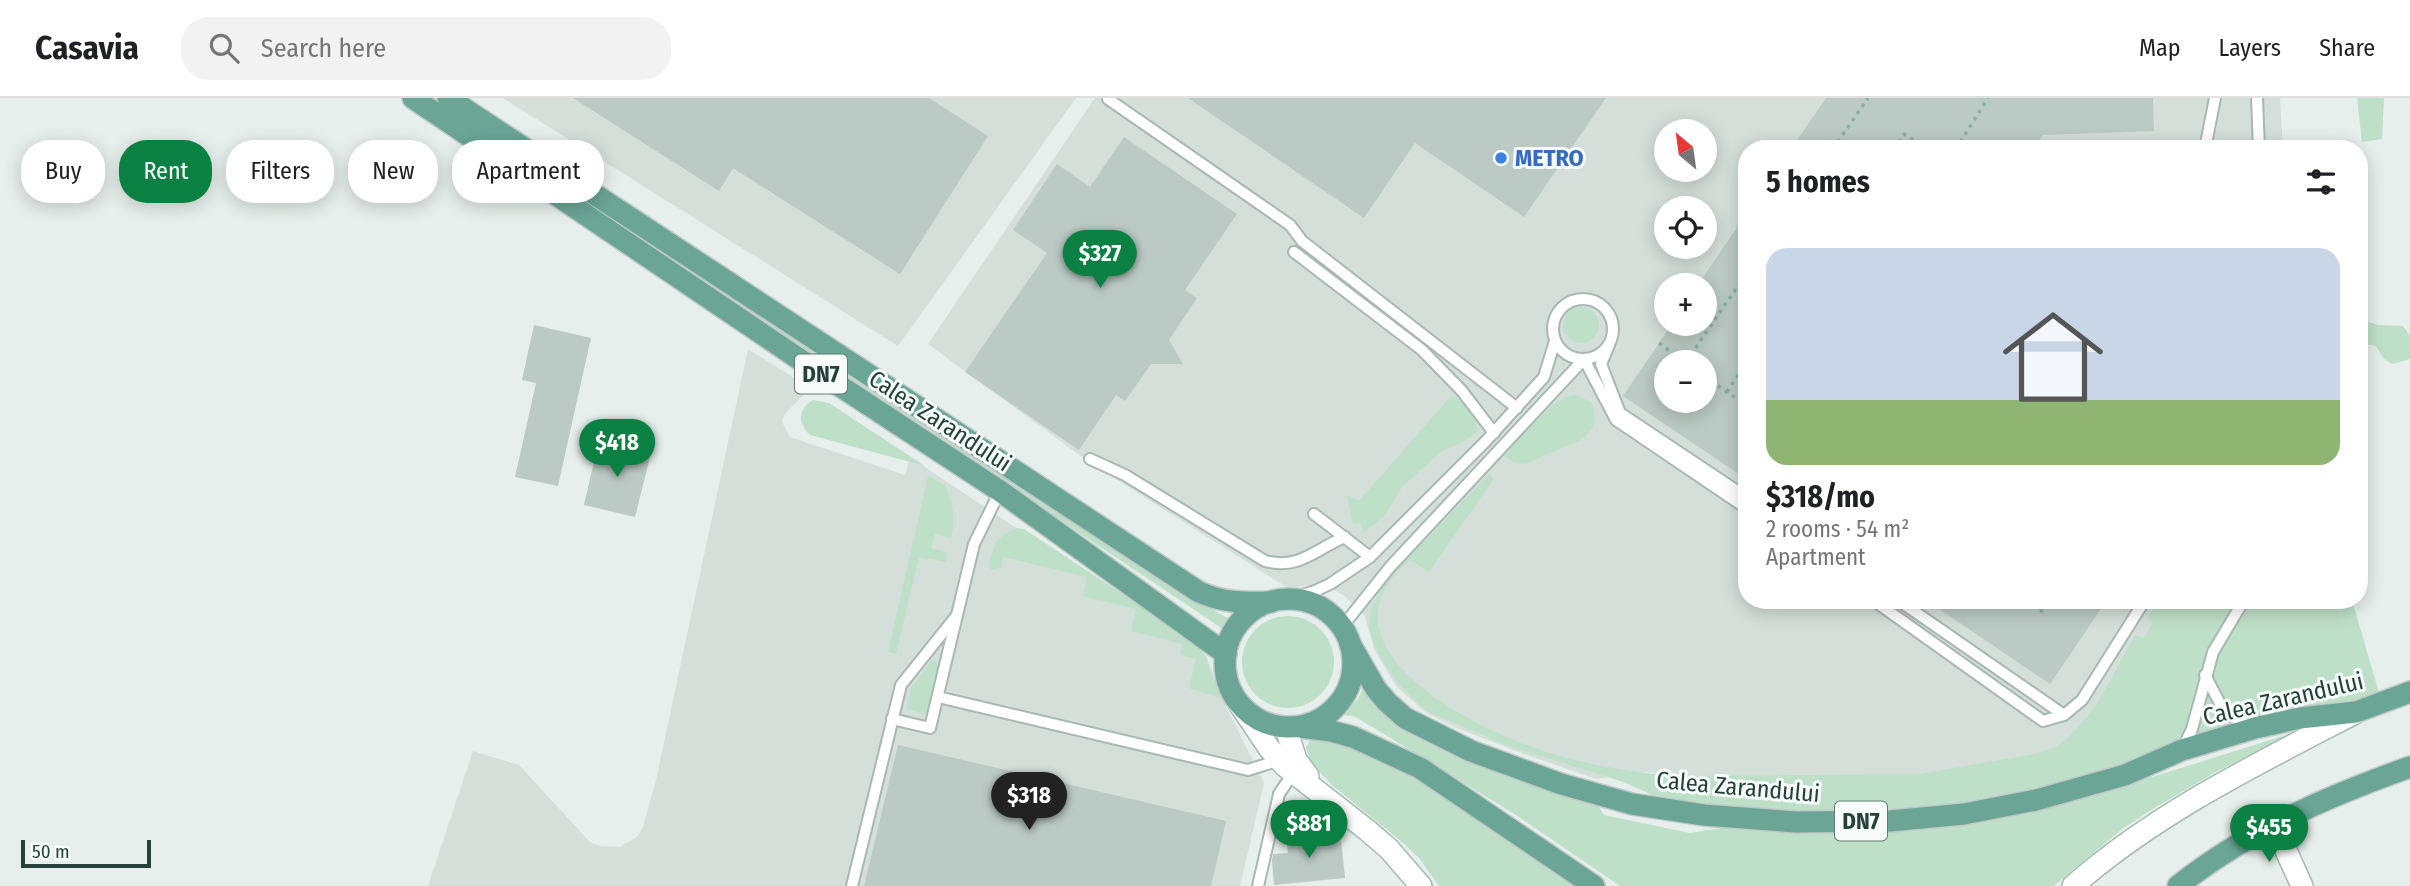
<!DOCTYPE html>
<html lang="en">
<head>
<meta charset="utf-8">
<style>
  :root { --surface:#fff; --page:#f2f2f2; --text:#202124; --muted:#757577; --line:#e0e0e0; --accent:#0b8043 }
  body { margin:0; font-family:"Fira Sans Condensed",sans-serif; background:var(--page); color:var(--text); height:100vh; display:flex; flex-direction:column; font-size:26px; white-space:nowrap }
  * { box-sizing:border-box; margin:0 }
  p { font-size:23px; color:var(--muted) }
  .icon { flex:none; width:38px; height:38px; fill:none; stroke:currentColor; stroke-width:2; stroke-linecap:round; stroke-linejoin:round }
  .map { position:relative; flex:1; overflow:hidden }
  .details { position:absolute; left:1738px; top:42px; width:630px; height:469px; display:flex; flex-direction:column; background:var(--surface); border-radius:28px; box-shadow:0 4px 18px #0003 }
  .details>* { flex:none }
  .hud { position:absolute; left:21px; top:42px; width:665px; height:63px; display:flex; gap:14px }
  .needle { width:46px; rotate:331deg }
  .tools { position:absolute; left:1654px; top:21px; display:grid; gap:14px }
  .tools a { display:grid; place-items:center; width:63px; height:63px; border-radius:50%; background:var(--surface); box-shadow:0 4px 18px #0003; font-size:35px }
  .scale { position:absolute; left:21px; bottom:18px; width:130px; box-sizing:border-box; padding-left:7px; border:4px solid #24423a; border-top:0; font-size:19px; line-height:24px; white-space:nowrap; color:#24423a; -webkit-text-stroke:5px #f7fbf9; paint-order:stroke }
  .price { position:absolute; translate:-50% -60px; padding:0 16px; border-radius:24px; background:var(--accent); color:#fff; font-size:23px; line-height:46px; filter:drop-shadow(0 2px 4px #0008) }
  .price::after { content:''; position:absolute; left:50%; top:42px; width:21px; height:16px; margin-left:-10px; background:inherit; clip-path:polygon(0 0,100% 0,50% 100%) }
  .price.active { background:#222; color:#fff }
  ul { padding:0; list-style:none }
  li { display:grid; align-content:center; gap:14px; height:371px; padding:0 28px }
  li+li { border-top:2px solid var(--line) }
  li span { display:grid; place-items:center; height:217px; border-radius:21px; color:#555 }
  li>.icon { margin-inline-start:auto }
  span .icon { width:126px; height:126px; fill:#fffc; stroke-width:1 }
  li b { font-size:30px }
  h2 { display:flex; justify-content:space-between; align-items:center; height:84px; padding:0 28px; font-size:30px }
  .chip { padding:0 24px; border-radius:28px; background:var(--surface); box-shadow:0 4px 18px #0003; font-size:24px; line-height:63px }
  .chip.active { background:var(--accent); color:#fff }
  header { display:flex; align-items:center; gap:42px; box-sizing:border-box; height:98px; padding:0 35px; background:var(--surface); border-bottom:2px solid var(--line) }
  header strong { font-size:33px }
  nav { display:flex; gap:38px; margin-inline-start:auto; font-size:24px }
  .search { width:490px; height:63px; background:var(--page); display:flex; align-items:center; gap:18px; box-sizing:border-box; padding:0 24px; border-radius:28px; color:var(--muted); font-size:26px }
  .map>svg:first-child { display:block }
  .built { fill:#d4dfda; fill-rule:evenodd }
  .green { fill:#bfe0c8 }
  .building { fill:#bbcac4; fill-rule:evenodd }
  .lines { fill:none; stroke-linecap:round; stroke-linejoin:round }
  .service-casing { stroke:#a8b8b2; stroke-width:14 }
  .minor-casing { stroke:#a8b8b2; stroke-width:24 }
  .secondary-casing { stroke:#a4bbb3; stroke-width:24 }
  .primary-casing { stroke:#c2cac8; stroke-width:24 }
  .path { stroke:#86b3a5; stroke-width:3.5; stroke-dasharray:3.5 5; stroke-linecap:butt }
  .service { stroke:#fff; stroke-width:10 }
  .minor { stroke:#fff; stroke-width:21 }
  .secondary { stroke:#fff; stroke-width:21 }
  .primary { stroke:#6aa596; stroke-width:21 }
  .shop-dot { fill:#3f7fe0; stroke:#f7fbf9; stroke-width:2.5 }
  .labels { text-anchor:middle; stroke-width:6; stroke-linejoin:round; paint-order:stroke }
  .shield { fill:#f7fbf9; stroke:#637a73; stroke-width:2 }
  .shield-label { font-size:23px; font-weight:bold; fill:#24423a }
  .shop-label { font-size:24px; font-weight:bold; fill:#366cbe; stroke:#f7fbf9; text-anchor:start }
  .street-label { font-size:24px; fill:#24423a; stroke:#f7fbf9 }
</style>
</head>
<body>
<header>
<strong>Casavia</strong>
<div class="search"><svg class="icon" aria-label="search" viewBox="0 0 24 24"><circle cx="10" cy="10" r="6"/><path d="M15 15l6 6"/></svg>Search here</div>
<nav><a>Map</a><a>Layers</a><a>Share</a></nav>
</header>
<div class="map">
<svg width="2410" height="788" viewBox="0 0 2410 788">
  <rect width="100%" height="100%" fill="#e6efeb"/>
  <g class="built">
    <polygon points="503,0 1076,0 898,248"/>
    <path d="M1095 0H2280L2283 51H1746V502H2183L2064 665 1926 687H1763L1645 674 1596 681 1524 656 1454 629 1425 614 1396 588 1374 551 1365 518 1345 498 1322 485 1288 490 1089 364 928 246ZM1666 33H1704V72H1666ZM1666 110H1704V149H1666ZM1666 187H1704V226H1666ZM1666 264H1704V303H1666Z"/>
    <polygon points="748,251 810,290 784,317 782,324 790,339 905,377 910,359 1206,557 1222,600 1264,685 1240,788 428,788 473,653 519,667 590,744 599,748 620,749 638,738 643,729 656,682"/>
  </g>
  <g class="green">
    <polygon points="2357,0 2384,0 2382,41 2362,44"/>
    <polygon points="575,98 710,178 1215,513 1233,523 1226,533"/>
    <circle cx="1581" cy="227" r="18"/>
    <polygon points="2359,220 2377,227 2403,228 2410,238 2410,261 2392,266 2384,261 2376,248 2359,245"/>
    <path d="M1576 297 1591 304C1606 337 1574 345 1550 355 1542 358 1532 365 1524 366 1515 366 1510 363 1505 357 1522 338 1549 299 1576 297Z"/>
    <polygon points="1451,298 1468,304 1476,313 1477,334 1465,343 1442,353 1402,389 1385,417 1364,435 1360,425 1353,426 1347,397 1359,403"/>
    <path d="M813 302 829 305 925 368 810 337C797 325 798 311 813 302Z"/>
    <path d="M1490 375 1493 382 1429 474 1410 462C1307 549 1478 633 1547 654 1586 667 1633 674 1674 678L1920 676 2034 656 2054 650 2067 641 2096 608 2135 537 2144 540 2153 524 2147 520 2159 502H2352L2380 598 2028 702 1855 720 1680 709 1623 684 1506 647 1426 613 1398 586 1378 555 1369 532 1371 509 1388 480Z"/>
    <path d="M928 378 945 387C953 405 956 421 951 440L935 436 931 450 948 455 946 464 919 459 896 556 888 554Z"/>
    <path d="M1017 430 1024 431 1195 544 1205 558 1221 600 1189 590 1196 561 1180 557 1182 546 1131 533 1136 511 1083 498 1087 479 1004 459 1001 469 991 472 989 467C995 445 995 439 1017 430Z"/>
    <circle cx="1288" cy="564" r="46"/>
    <polygon points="932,562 937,565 937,571 927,617 907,611 911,590"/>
    <polygon points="1366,584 1373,600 1596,705 1604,717 1690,735 1728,729 2055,704 2152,679 2290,636 2214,675 2156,709 2122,731 2054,788 1620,788 1516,717 1379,633 1355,619 1343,616 1358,601"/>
    <polygon points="1319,637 1376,651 1584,788 1439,788 1419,760 1402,744 1333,688 1311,665 1306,650 1311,641"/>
  </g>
  <g class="building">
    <polygon points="573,0 929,0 988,38 900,176 733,70 719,93"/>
    <polygon points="1188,0 1606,0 1524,119 1415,45 1364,120"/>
    <polygon points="1826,0 2153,0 2154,33 2043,37 2033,51 1791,51"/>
    <polygon points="1124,39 1237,116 1185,192 1197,200 1169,242 1183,266 1151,266 1125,303 1116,297 1079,352 965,274 1047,155 1013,132 1057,66 1090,89"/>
    <path d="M1746 116V381L1623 298 1672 226H1704V187H1698ZM1666 264H1704V303H1666Z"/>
    <polygon points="534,227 591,240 558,388 515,379 536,285 522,282"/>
    <polygon points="599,342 651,355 635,419 584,407"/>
    <polygon points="1926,502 2107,502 2050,586"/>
    <polygon points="898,647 1226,723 1211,788 864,788"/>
    <polygon points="1324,734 1326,744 1341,742 1345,780 1274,787 1272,763 1273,756 1288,755 1286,737"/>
  </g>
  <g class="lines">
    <g class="service-casing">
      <g id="service">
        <polyline points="2257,0 2259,51"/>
        <polyline points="1108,1 1290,127 1302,143 1517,310"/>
        <polyline points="2205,51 2215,0"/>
        <polyline points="1294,154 1422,252 1462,293 1494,335"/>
        <circle cx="1583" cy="231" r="30"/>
        <polyline points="1609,247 1601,266 1620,315 1746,399"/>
        <path d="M1090 361 1125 377 1265 463C1300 472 1315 451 1345 439"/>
        <polyline points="1314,416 1370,459"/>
        <polyline points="1290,501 1315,493 1330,486 1370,459 1485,344 1544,279 1555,243"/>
        <polyline points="1873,502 2043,623 2064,617 2082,602 2145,502"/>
        <polyline points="1898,502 2064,617"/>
        <polyline points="1342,529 1390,469 1584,261 1616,322 1746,410"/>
        <polyline points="2205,577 2225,615 2252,629"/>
        <polyline points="938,599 1248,672 1280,662"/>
        <polyline points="892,621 930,630 974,446 1000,393"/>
        <polyline points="2183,650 2192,631 2213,554 2244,502"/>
        <polyline points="852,788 901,587 957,517"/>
        <polyline points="1258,788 1279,696 1293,675"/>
      </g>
    </g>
    <g class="minor-casing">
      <polyline id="minor" points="2274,726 2302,788"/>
    </g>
    <g class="secondary-casing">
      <g id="secondary">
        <polyline points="1240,607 1269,650 1285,668 1367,732 1389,751 1421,788"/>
        <polyline points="1286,630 1296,662 1308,678"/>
        <path d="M2073 788C2156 715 2257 666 2355 615"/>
      </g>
    </g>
    <g class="primary-casing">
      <g id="primary">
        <polyline points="413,0 808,267 1000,393 1226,556"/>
        <path d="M448 0 1199 494C1224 505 1244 505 1271 504"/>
        <circle cx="1289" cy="565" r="64"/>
        <polyline points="1350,546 1376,591 1387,604 1405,620 1471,653 1561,686 1632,706 1704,717 1796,724 1890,723 1964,716 2036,702 2125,677 2182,652 2255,630 2300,620 2356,614 2410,594"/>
        <polyline points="1300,629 1331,633 1353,639 1420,670 1594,788"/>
        <path d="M2178 788C2247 733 2328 698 2410 669"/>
      </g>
    </g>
    <g class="path">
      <polyline points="1833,51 1868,0"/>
      <polyline points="1894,51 1904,36 1928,51"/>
      <polyline points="1956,51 1988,0"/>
      <polyline points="1659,245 1685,264"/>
      <polyline points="1686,264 1746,176"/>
      <polyline points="1704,278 1746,307"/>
      <polyline points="1727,294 1746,265"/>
      <polyline points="2026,502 2043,514"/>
    </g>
    <use href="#service" class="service"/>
    <use href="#minor" class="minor"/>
    <use href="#secondary" class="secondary"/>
    <use href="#primary" class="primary"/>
  </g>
  <circle class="shop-dot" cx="1501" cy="60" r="7"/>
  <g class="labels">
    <g class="shield">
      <rect x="795" y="256.5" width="52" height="39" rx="5"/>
      <rect x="1835" y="703.5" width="52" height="39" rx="5"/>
    </g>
    <g class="shield-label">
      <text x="821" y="284">DN7</text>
      <text x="1861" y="731">DN7</text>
    </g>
    <g class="shop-label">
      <text x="1515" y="68">METRO</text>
    </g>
    <g class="street-label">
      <text transform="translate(940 323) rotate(33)" y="8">Calea Zarandului</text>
      <text transform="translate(2283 601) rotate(-13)" y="8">Calea Zarandului</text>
      <text transform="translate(1738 689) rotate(5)" y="8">Calea Zarandului</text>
    </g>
  </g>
</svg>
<div class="tools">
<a><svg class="needle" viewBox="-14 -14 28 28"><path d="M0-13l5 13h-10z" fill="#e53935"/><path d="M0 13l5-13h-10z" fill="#757577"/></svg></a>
<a><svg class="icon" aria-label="locate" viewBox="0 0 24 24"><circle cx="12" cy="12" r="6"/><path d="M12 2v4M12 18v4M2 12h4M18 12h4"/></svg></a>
<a>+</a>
<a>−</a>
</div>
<div class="scale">50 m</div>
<b class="price" style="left:1100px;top:192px">$327</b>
<b class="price" style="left:617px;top:381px">$418</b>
<b class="price active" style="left:1029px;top:734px">$318</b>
<b class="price" style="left:1309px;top:762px">$881</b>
<b class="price" style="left:2269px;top:766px">$455</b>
<div class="hud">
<a class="chip">Buy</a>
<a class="chip active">Rent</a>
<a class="chip">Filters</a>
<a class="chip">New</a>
<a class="chip">Apartment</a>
</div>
<section class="details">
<h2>5 homes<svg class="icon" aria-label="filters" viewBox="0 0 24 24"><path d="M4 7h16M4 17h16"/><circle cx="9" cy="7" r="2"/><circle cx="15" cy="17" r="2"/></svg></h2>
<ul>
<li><span style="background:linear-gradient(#c9d6e8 70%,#8fb573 0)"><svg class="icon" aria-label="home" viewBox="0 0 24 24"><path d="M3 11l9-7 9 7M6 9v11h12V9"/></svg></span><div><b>$318/mo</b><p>2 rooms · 54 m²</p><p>Apartment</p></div></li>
</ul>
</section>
</div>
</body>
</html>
